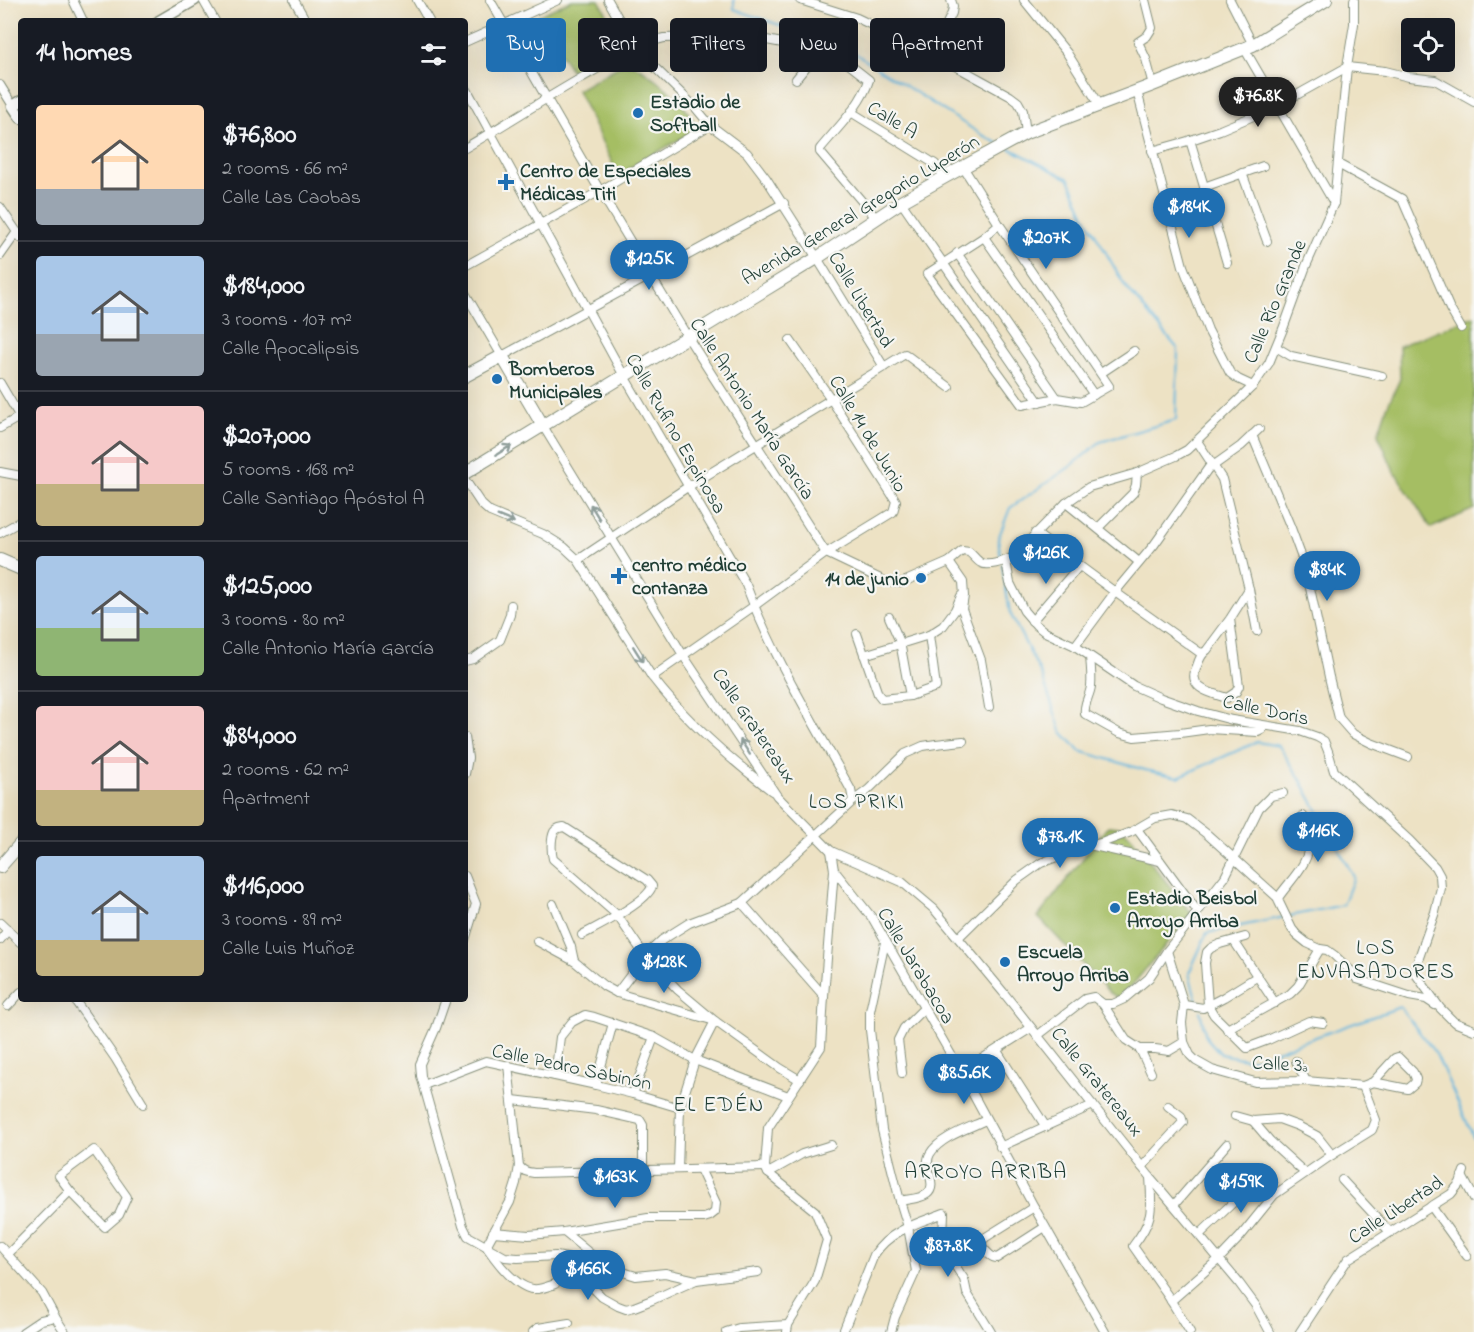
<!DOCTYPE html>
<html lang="en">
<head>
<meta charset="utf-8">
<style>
  :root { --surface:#171b24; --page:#20242c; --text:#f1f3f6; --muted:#9ea1a6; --line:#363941; --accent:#1f6fb2 }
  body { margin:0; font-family:"Indie Flower",sans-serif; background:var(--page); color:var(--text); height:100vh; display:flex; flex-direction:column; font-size:22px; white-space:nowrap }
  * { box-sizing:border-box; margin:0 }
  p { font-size:20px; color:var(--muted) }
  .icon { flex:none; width:33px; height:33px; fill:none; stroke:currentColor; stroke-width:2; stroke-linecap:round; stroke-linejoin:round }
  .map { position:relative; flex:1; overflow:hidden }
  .drawer { position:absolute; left:18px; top:18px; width:450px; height:984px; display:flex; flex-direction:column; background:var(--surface); border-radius:6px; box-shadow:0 6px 24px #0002 }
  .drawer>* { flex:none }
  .guide { position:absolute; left:486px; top:18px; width:570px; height:54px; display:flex; gap:12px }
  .controls { position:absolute; left:1401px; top:18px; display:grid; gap:12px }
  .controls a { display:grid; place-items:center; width:54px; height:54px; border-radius:6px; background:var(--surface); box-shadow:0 6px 24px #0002; font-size:30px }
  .price { position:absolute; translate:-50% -51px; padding:0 14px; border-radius:21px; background:var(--accent); color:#fff; font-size:20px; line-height:39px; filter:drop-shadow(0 2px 3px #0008) }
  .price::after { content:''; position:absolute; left:50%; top:36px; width:18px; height:14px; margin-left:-9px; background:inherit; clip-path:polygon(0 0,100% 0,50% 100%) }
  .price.current { background:#222; color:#fff }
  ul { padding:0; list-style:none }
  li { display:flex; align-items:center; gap:18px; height:150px; padding:0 18px }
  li+li { border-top:2px solid var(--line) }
  li span { display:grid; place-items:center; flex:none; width:168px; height:120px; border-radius:6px; color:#555 }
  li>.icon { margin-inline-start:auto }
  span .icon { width:72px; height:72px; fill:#fffc; stroke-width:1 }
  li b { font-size:26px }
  h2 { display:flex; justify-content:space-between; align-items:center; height:72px; padding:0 18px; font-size:26px }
  .pill { padding:0 21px; border-radius:6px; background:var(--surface); box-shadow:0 6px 24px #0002; font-size:21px; line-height:54px }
  .pill.current { background:var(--accent); color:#fff }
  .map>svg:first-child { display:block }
  .green { fill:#a5be64; stroke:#627e4c; stroke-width:1.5 }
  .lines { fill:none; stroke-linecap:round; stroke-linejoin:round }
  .stream { stroke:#62b5de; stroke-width:2 }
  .minor-casing { stroke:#86907c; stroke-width:10 }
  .tertiary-casing { stroke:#86907c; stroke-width:13 }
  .secondary-casing { stroke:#86907c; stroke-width:14 }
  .minor { stroke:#fff; stroke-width:8 }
  .tertiary { stroke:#fff; stroke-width:10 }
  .secondary { stroke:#fff; stroke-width:12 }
  .oneway { stroke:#8f9e9a }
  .poi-dot { fill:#1f6fb2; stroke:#f6f6f2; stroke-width:2 }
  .labels { text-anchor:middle; stroke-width:4.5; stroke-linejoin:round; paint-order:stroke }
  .poi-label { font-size:20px; font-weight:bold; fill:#1f3d34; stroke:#f6f6f2; text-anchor:start }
  .street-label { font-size:20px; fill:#1f3d34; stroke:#f6f6f2 }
  .neighbourhood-label { font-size:21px; letter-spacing:1.5px; fill:#1f3d34; stroke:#f6f6f2 }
</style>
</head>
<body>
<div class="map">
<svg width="1474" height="1332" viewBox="0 0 1474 1332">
  <rect width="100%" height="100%" fill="#f6f6f2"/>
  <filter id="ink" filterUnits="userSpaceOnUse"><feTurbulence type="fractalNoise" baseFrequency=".0167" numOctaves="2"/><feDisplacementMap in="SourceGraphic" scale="12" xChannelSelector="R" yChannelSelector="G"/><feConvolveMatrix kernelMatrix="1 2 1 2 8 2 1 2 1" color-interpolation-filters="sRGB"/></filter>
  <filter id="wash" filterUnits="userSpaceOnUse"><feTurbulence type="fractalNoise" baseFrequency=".008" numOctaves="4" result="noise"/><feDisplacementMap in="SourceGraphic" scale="24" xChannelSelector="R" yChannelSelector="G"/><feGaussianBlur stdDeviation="1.35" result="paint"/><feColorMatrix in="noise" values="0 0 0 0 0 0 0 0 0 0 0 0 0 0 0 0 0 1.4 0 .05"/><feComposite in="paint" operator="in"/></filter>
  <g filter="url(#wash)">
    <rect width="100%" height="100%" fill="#ede2c4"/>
    <g class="green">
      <polygon points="572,0 599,0 625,46 574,75 537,16"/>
      <path d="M632 64C650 72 681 100 691 117 694 121 695 126 696 130L618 175 577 90 621 65Z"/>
      <polygon points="1474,316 1474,509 1431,528 1394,471 1378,434 1387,407 1400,379 1399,346"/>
      <polygon points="1108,826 1119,827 1129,835 1192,914 1129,989 1118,998 1110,993 1038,917"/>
    </g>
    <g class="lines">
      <g class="stream">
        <polyline points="734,0 734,9 850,50 982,135 998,143"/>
        <polyline points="1001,558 998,539 1010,508 1071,466 1100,442 1176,420 1178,349 1125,286 1085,216 1069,179 1009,148"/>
        <polyline points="1002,564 1010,613 1042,676 1061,731 1080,751 1145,770 1178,777 1257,742 1279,746 1299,777 1354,877 1343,905 1290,916"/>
        <polyline points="1198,1006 1189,973 1207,933 1284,917"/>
        <polyline points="1200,1011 1206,1037 1221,1054 1251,1060 1400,1007 1436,1054 1474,1138"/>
      </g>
    </g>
  </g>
  <g filter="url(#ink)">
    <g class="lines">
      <g class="minor-casing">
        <g id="minor">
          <polyline points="73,0 83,21"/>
          <polyline points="203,0 215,21"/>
          <polyline points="294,0 306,21"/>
          <polyline points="417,0 429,21"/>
          <path d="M490 0 600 191 687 336 826 553 887 582 901 583 949 562 962 551 969 552C973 555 977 561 981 563 989 567 1004 561 1012 558L1066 503 1089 487 1137 473 1176 456 1187 450 1253 386 1269 363 1283 329 1306 266 1334 203 1347 67 1354 24V0"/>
          <polyline points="608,0 635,48 695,107 710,125 747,153 766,178 817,258 884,367"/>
          <polyline points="800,0 857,18 882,30 961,69 1010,96 1018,102 1023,111 1026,133"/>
          <polyline points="1024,0 1067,53 1099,104"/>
          <polyline points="1145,0 1152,28 1147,36 1138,42 1146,59 1153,85"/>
          <polyline points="1230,0 1253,45"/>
          <polyline points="465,42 558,0"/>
          <polyline points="1244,48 1334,203"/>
          <polyline points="932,55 952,13 953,6 951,0"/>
          <polyline points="796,79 820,50"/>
          <polyline points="0,85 13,106"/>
          <path d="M465 86 624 376 746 585C773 657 814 723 851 790L853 801"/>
          <polyline points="1137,91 1183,266 1208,330 1230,373 1238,379 1253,386"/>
          <polyline points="851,112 935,164 945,177"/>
          <polyline points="1190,140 1227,263"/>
          <path d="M465 148C509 122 552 94 597 69 618 57 640 43 664 38L745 36 820 50 841 58 869 80C861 106 837 128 820 149V152L876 218"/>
          <polyline points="1152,151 1188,141 1220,130 1277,106 1347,67 1385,71 1409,77 1435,80 1474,102"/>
          <polyline points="1338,164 1402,199 1450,309 1461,328"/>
          <polyline points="963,167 999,224 1109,386 1081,402 1057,398 1022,405 927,274 984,237 999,224"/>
          <polyline points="1242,173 1267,241"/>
          <polyline points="1204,187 1263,166"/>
          <polyline points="901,202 1039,402"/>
          <polyline points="0,207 21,238"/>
          <polyline points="984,237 1094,395"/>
          <polyline points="957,253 1057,398"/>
          <polyline points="0,256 17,232"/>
          <polyline points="465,266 600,191 710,125"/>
          <polyline points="465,293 502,356 784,203"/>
          <polyline points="1276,347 1291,356 1382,376"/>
          <polyline points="1101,373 1134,351"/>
          <polyline points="0,383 20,417"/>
          <polyline points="543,426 683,655 777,796 831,851 902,882 934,909 1003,992 1150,1177 1239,1283 1256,1306 1270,1332"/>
          <polyline points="0,428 21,416"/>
          <polyline points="1252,435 1291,528 1306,569 1329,677 1339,718 1353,734 1371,743 1408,757"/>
          <polyline points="1197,441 1222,479 1249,589 1257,631"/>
          <polyline points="1213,466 1241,446 1259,429"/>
          <polyline points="0,472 21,476"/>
          <path d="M465 480 481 504 490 512 543 534 564 547 578 560 652 677C686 721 728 758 772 791"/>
          <polyline points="1066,503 1139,562"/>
          <polyline points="1098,528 1133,493 1136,485 1137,473"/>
          <polyline points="0,533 21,521"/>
          <polyline points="1035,533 1115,592 1199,652 1203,653"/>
          <polyline points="578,560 689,486 905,354 949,387"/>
          <polyline points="1006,561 1010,583 1024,611 1036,625 1045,632 1075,646 1134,686 1161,698 1198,711 1232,720 1300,731 1317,737 1324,741 1328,751 1334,771 1410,841 1435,867 1440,876 1441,888 1435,912 1416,966 1415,973 1440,1008 1454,1022 1474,1030"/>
          <polyline points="949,562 963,582 964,596 962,609 981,660 989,707"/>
          <polyline points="889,617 900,642 910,696"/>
          <path d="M1230 619 1239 686 1236 692 1227 698C1211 693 1186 689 1197 666 1199 660 1201 654 1207 650L1230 619 1249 589"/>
          <polyline points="1032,621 1079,566"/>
          <polyline points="857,634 878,694 882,699 910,696 936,687 929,635"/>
          <polyline points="1075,646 1115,592 1154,545 1212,463"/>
          <polyline points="864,655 929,635 943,626 955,610 961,596"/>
          <path d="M1090 657C1091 667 1092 677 1091 686 1090 696 1083 704 1085 714L1119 733 1134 737 1180 733 1209 729 1258 732 1262 730 1264 726"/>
          <polyline points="465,661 473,659 500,640 510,615 511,605"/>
          <polyline points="652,677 754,606 826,553 893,512 896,501 831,399 790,340"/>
          <polyline points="465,737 468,758 465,774"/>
          <polyline points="1137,829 1198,912"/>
          <polyline points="1094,846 1160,861"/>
          <polyline points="834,870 873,919 961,1072 1034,1207 1105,1332"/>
          <polyline points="465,876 476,904 465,940"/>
          <polyline points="1278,898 1279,902 1292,929 1297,935 1307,943 1320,949 1327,950 1334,955 1352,972 1357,979 1409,996 1426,999 1435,1005"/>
          <path d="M1278 898C1290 880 1311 863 1309 840 1308 832 1305 824 1303 816"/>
          <polyline points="742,903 824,996"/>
          <polyline points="553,904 571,947 574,961"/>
          <polyline points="0,923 21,943"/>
          <path d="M582 935C597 927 648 902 652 886L647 880 564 827C559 828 557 828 554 832 551 838 551 852 553 859L617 915 645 956 678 990 715 1021 780 1068 800 1080"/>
          <polyline points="959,937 1017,880 1041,863 1077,849 1104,842 1131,832 1155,818 1172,815 1187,819 1208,835 1278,898"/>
          <polyline points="1245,937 1220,944 1211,948 1207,952 1205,963 1208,1005 1214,1015 1247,1048 1268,1040 1309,1021 1323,1023"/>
          <polyline points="0,940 8,930"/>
          <polyline points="537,941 574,961 604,986 617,993 715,1021 695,1060 680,1108 678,1169"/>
          <polyline points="1234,941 1275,1003"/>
          <polyline points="885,942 870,1011 870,1030 882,1130 900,1201 908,1227 916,1271 895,1317 891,1332"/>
          <polyline points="1167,951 1184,1005 1182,1023 1184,1042 1190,1055 1196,1061 1212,1070 1255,1082 1306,1081 1363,1086 1373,1082 1395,1058 1398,1057 1413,1072 1416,1079 1415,1083 1408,1089 1373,1082"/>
          <polyline points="617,993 645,956 662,940 689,923 742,903 853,801 868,790 905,754 923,746 936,744 963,741"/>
          <polyline points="74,999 115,1058 143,1104"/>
          <polyline points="446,999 436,1028 420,1064 421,1076 463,1226 468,1236 505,1257 518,1258 556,1256 567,1258 581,1269 591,1286 602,1297 618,1306 626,1309 634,1307 652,1300 696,1280"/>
          <polyline points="1103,1004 1126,1040 1140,1049 1151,1073"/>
          <polyline points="1184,1005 1203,1008 1224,997 1258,976"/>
          <polyline points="8,1006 21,992"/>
          <polyline points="1227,1029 1290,994 1298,986 1320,949"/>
          <polyline points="1037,1036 1085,999 1094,997 1103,1004 1113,1004 1124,999 1149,978 1167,951 1225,877 1259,808 1271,796 1283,793"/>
          <polyline points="1140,1049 1155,1049 1169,1051 1184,1042"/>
          <polyline points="997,1051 1046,1127"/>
          <polyline points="1296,1061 1306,1081"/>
          <polyline points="961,1072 1031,1028"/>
          <polyline points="902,1073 898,1040 904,1028 924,1008"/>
          <polyline points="555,1076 560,1037 572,1022 585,1015 594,1017 654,1037 695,1060 788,1096"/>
          <polyline points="424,1085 486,1061 596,1085 633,1094 680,1108"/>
          <polyline points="596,1085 613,1023"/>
          <polyline points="633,1094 654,1037"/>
          <polyline points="513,1100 596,1110 640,1120 643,1125 643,1170"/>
          <polyline points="1235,1116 1253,1121 1279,1119 1298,1126 1317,1136 1332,1155"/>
          <polyline points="1253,1121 1270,1141 1305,1173"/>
          <polyline points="1000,1147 1093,1105"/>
          <polygon points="94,1150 127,1197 119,1215 105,1227 70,1191 59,1176"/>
          <path d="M519 1166C524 1172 527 1172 534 1173L765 1167"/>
          <polyline points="1142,1167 1183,1122 1181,1116 1168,1106"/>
          <polyline points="768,1173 802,1154 831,1145"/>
          <polyline points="1462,1176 1474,1198"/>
          <path d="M1150 1177C1152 1210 1154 1219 1133 1246L1168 1296 1190 1332"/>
          <polyline points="1342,1180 1390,1232"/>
          <path d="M900 1201C908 1199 920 1199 927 1194 939 1185 922 1167 930 1154 940 1137 969 1128 986 1120"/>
          <polyline points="1174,1205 1227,1144"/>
          <polyline points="1431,1206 1467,1256"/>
          <path d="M1034 1207 986 1237 982 1241 981 1245C986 1251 990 1258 997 1258L1045 1227"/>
          <polyline points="493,1232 529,1235 564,1232 648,1218 704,1218 710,1216 715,1212 716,1203 700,1169"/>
          <polyline points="564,1232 593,1256 623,1272 636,1276 665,1273 696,1280 758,1272"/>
          <polyline points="1199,1235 1264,1173"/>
          <polyline points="0,1246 42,1293 55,1317 65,1332"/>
          <polyline points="486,1246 510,1202 516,1183 519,1166 508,1065"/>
          <path d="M488 1249C497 1262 516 1287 533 1289 540 1290 549 1286 555 1284"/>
          <polyline points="8,1254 70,1191"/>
          <polyline points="1171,1301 1219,1259 1240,1237 1274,1195 1332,1155 1372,1130 1376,1120 1363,1086"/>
          <polyline points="23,1332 41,1320 55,1317"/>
          <polyline points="533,1332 538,1328 569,1323"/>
          <polyline points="726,1332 739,1328 788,1325"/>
          <polyline points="787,1332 788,1325 815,1281 827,1240 815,1211 768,1173 765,1167 768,1128 821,1047 824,996 834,870 831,851"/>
          <path d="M843 1332 874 1255C890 1230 918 1223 944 1213L943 1237 944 1249 964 1279 967 1293 991 1332"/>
          <polyline points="1300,1332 1348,1259 1451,1194 1460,1183 1464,1171"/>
        </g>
      </g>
      <g class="tertiary-casing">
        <g id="tertiary">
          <polyline points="159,21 195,0"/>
          <polyline points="21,101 13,106 21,118"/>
        </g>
      </g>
      <g class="secondary-casing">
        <g id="secondary">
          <polyline points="465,376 502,356 543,426"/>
          <polyline points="465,473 817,258 901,202 945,177 1026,133 1153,85 1253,45 1326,0"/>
          <polyline points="0,560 21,569"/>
          <polyline points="0,867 21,843"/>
        </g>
      </g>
      <use href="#minor" class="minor"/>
      <use href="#tertiary" class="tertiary"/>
      <use href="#secondary" class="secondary"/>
    </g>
    <defs><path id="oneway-shaft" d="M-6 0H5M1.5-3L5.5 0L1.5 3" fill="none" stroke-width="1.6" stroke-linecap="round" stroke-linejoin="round" transform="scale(1.5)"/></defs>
    <g class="oneway">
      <use href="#oneway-shaft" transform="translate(504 450) rotate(-32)"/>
      <use href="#oneway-shaft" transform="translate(595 512) rotate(-121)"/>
      <use href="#oneway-shaft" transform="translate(506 519) rotate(22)"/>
      <use href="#oneway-shaft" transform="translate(638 654) rotate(58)"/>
      <use href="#oneway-shaft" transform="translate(745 747) rotate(-123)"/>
    </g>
  </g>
  <g class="poi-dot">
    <circle cx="638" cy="113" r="6"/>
    <path d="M503 173h6v6h6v6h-6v6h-6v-6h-6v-6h6z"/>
    <circle cx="497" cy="379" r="6"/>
    <path d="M616 567h6v6h6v6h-6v6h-6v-6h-6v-6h6z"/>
    <circle cx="921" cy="578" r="6"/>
    <circle cx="1115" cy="908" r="6"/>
    <circle cx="1005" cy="962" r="6"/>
  </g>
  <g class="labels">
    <g class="poi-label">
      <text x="650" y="108">Estadio de<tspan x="650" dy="23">Softball</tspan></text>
      <text x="520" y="177">Centro de Especiales<tspan x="520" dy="23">Médicas Titi</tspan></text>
      <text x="509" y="375">Bomberos<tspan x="509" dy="23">Municipales</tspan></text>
      <text x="632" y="571">centro médico<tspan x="632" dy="23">contanza</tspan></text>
      <text x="909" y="585" text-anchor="end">14 de junio</text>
      <text x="1127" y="904">Estadio Beisbol<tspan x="1127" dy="23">Arroyo Arriba</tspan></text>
      <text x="1017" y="958">Escuela<tspan x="1017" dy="23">Arroyo Arriba</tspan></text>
    </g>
    <g class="street-label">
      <text transform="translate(893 119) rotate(31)" y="7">Calle A</text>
      <text transform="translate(860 209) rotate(-31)" y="7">Avenida General Gregorio Luperón</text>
      <text transform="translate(862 299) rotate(59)" y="7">Calle Libertad</text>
      <text transform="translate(1274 301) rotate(-67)" y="7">Calle Río Grande</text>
      <text transform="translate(753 408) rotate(57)" y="7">Calle Antonio María García</text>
      <text transform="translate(677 433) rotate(60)" y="7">Calle Rufino Espinosa</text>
      <text transform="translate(869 433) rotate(59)" y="7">Calle 14 de Junio</text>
      <text transform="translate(1266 709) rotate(12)" y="7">Calle Doris</text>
      <text transform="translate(755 725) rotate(56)" y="7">Calle Gratereaux</text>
      <text transform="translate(917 965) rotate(59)" y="7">Calle Jarabacoa</text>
      <text transform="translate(1280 1063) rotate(3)" y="7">Calle 3ª</text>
      <text transform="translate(572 1066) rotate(12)" y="7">Calle Pedro Sabinón</text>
      <text transform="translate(1098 1081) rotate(51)" y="7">Calle Gratereaux</text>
      <text transform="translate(1395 1209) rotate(-33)" y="7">Calle Libertad</text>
    </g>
    <g class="neighbourhood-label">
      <text x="857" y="808">LOS PRIKI</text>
      <text x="1376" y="954">LOS<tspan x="1376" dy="24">ENVASADORES</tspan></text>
      <text x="719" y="1111">EL EDÉN</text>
      <text x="986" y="1178">ARROYO ARRIBA</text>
    </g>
  </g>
</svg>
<div class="controls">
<a><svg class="icon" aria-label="locate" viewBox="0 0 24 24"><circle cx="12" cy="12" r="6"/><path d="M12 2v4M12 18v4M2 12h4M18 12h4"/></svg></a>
</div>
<b class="price current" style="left:1258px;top:128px">$76.8K</b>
<b class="price" style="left:1189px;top:239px">$184K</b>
<b class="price" style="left:1046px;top:270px">$207K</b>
<b class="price" style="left:649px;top:291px">$125K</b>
<b class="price" style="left:1046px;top:585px">$126K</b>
<b class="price" style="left:1327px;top:602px">$84K</b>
<b class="price" style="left:1318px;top:863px">$116K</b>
<b class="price" style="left:1060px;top:869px">$78.1K</b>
<b class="price" style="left:664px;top:994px">$128K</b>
<b class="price" style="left:964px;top:1105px">$85.6K</b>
<b class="price" style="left:615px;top:1209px">$163K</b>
<b class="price" style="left:1241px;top:1214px">$159K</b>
<b class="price" style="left:948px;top:1278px">$87.8K</b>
<b class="price" style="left:588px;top:1301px">$166K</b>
<div class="guide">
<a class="pill current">Buy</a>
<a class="pill">Rent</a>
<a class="pill">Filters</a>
<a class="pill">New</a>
<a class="pill">Apartment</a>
</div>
<section class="drawer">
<h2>14 homes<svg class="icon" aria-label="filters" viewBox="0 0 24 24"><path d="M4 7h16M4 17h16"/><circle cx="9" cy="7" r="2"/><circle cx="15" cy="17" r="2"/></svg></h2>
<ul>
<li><span style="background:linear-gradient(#ffd9b3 70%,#9aa5b1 0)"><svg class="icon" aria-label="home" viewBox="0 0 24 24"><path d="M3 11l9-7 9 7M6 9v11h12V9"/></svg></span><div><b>$76,800</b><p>2 rooms · 66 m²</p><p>Calle Las Caobas</p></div></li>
<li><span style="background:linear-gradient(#a9c7e8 65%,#9aa5b1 0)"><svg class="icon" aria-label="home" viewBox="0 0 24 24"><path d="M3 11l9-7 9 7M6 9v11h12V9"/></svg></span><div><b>$184,000</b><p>3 rooms · 107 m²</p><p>Calle Apocalipsis</p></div></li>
<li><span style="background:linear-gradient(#f6c9c9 65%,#c2b280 0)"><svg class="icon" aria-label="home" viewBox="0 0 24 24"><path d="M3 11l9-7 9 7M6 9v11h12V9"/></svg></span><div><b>$207,000</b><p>5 rooms · 168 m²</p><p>Calle Santiago Apóstol A</p></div></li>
<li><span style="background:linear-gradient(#a9c7e8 60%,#8fb573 0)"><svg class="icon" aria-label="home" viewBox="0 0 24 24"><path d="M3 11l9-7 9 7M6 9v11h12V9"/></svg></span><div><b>$125,000</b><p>3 rooms · 80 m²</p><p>Calle Antonio María García</p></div></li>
<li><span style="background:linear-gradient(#f6c9c9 70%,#c2b280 0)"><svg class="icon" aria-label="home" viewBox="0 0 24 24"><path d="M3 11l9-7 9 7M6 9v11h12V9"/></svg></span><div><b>$84,000</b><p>2 rooms · 62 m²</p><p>Apartment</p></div></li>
<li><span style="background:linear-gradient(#a9c7e8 70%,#c2b280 0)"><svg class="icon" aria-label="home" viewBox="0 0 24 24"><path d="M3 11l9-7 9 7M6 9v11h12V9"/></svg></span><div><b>$116,000</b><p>3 rooms · 89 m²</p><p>Calle Luis Muñoz</p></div></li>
</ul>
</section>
</div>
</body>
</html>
